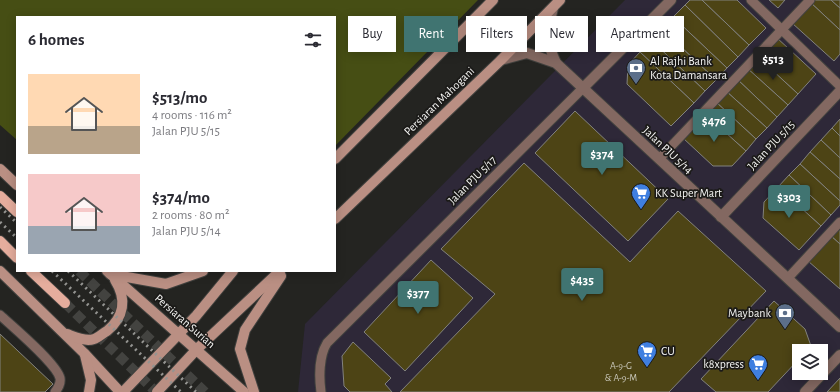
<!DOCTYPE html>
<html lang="en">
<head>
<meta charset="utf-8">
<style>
  :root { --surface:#fff; --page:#f7f7f7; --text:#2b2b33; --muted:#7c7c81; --accent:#407471 }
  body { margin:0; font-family:"Alegreya Sans",sans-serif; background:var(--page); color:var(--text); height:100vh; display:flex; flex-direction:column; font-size:15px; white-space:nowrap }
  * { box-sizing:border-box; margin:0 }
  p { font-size:13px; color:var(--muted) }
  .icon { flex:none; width:22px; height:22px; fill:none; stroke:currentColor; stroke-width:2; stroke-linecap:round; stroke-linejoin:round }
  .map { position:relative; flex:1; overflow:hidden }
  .panel { position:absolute; left:16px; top:16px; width:320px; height:256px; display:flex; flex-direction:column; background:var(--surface); border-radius:0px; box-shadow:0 2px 10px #0003 }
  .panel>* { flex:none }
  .guide { position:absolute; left:348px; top:16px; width:380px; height:36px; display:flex; gap:8px }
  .fabs { position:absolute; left:792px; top:344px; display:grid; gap:8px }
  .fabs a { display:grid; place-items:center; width:36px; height:36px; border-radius:0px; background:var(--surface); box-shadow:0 2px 10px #0003; font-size:20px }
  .price { position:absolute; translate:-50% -34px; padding:0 9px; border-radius:4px; background:var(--accent); color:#fff; font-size:13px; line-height:26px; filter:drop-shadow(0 1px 2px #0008) }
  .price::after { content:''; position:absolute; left:50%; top:24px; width:12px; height:9px; margin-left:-6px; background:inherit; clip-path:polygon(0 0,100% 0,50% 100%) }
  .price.active { background:#222; color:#fff }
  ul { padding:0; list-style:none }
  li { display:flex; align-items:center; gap:12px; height:100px; padding:0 12px }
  li span { display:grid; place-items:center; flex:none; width:112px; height:80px; border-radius:0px; color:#555 }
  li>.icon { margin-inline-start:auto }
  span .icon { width:48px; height:48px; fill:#fffc; stroke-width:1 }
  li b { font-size:17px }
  h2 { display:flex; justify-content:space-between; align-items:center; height:48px; padding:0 12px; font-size:17px }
  .tag { padding:0 14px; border-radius:0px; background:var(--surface); box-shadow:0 2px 10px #0003; font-size:14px; line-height:36px }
  .tag.active { background:var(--accent); color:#fff }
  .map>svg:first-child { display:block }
  .commercial { fill:#2e2838; fill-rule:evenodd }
  .green { fill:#464e14 }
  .building { fill:#4d4415; stroke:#82827e }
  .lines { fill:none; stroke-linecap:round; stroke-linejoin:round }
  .primary-tunnel { stroke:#434340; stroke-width:10; stroke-dasharray:10 5; stroke-linecap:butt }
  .lane-casing { stroke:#41413e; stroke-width:11 }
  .street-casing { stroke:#41413e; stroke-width:12 }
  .secondary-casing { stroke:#41413e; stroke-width:12 }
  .primary-casing { stroke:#41413e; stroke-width:12 }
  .lane { stroke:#836861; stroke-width:9 }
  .street { stroke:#836861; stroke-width:10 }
  .secondary { stroke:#ba8f83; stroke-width:10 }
  .primary { stroke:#e5ad9d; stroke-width:10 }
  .rail { stroke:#949491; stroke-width:3; stroke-dasharray:2 4; stroke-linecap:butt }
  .labels { text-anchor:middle; stroke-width:3.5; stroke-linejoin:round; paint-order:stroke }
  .number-label { font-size:10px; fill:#cbc9bc }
  .poi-label { font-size:12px; fill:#f5f5f3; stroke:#1b1a18; text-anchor:start }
  .street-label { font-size:12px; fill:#f5f5f3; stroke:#1b1a18 }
</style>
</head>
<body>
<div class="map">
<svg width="840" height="392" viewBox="0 0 840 392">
  <rect width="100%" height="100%" fill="#242421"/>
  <path class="commercial" d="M625 0H840V392H298L305 324ZM799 351H821V373H799Z"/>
  <polygon class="green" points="0,0 478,0 335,146 335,17 17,17 17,140 0,125"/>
  <g class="building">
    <polygon points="690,0 702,0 749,45 738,57 685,5"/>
    <polygon points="702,0 737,0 766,28 749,45"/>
    <polygon points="769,0 785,0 778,8"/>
    <polygon points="813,0 831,0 840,8 840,30 810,2"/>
    <polygon points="831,0 840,0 840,8"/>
    <polygon points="810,2 840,30 840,54 834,61 792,23"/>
    <polygon points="685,5 738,57 727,68 673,17"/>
    <polygon points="673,17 727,68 716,80 662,29"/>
    <polygon points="662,29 716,80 705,91 651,40"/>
    <polygon points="776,37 816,74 798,94 758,57"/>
    <polygon points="651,40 705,91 694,103 640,52"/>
    <polygon points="640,52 694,103 671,126 627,84 628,65"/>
    <polygon points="758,57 798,94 788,105 747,68"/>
    <polygon points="747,68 788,105 777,117 737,79"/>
    <polygon points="737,79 777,117 767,128 726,91"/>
    <polygon points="726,91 767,128 756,139 716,102"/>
    <polygon points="716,102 756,139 746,151 705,114"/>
    <polygon points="575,111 668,199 628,241 535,153"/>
    <polygon points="705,114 746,151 732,166 713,166 683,138"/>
    <polygon points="840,119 840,136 832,128"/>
    <polygon points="832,128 840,136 840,158 821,140"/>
    <polygon points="821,140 840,158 840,179 810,152"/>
    <polygon points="810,152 840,179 840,201 800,164"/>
    <polygon points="524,163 630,262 678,211 766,291 669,392 400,392 495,294 441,249"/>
    <polygon points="800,164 840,201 840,205 831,215 789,175"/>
    <polygon points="789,175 831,215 821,226 778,187"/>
    <polygon points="778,187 821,226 799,250 763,218 764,202"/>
    <polygon points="840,226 840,244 831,236"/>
    <polygon points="831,236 840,244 840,289 808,261"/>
    <polygon points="431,260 473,298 405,371 364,332"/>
    <polygon points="774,301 805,329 811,346 806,351 799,351 799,359 768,392 716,392 701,379"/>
    <polygon points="0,334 53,384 45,392 0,392"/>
    <polygon points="353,342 391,378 385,384 392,392 350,392 344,386 342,356"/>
    <polygon points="840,378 840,392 827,392"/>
  </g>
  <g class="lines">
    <g class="primary-tunnel">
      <polyline points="79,271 205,392"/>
      <polyline points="65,303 156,392"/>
    </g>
    <g class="lane-casing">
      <g id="lane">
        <polyline points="751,0 840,86"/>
        <polyline points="659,159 810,0"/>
        <polyline points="788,278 840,222"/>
        <path d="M0 315C13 327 56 363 60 378 61 384 58 388 55 392"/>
        <path d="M321 392C319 377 319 356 327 343L583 88"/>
      </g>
    </g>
    <g class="street-casing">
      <g id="street">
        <path d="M553 8C547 31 546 42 556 63"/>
        <polyline points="501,60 527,53 556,63 840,327"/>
        <polyline points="583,88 671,0"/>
        <polyline points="721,217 840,91"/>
        <polyline points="805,392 840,355"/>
      </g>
    </g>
    <g class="secondary-casing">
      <g id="secondary">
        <polyline points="335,159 493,0"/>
        <polyline points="0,169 17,185"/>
        <polyline points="335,219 501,60 560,0"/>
        <polyline points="0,271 84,353 120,392"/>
        <polyline points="107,271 244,392"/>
        <polyline points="110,274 166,284 203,271"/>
        <path d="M67 334C75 337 85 342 94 339 98 338 103 333 107 331 124 317 127 299 115 280"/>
        <polyline points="85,355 91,380 89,392"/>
        <polyline points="123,392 196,316 233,271"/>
        <polyline points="157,392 197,349 280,271"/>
        <polyline points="254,392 240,349 245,330 281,276"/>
      </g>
    </g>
    <g class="primary-casing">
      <g id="primary">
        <polyline points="0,196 17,212"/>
        <polyline points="0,241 17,258"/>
        <polyline points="31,271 65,303"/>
      </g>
    </g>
    <use href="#lane" class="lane"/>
    <use href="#street" class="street"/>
    <use href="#secondary" class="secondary"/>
    <use href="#primary" class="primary"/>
    <g class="rail">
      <polyline points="0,207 17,223"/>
      <polyline points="0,222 17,238"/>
      <polyline points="52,271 181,392"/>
      <polyline points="68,271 196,392"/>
    </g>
  </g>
  <defs>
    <g id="bank-pin" transform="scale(1)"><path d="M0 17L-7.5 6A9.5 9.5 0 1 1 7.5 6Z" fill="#5c6f8a" stroke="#1b1a18"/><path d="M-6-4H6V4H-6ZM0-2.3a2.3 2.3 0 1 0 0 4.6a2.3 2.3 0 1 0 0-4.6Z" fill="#fff"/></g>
    <g id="supermarket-pin" transform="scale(1)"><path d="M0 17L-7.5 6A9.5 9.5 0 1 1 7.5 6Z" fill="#3f7fe0" stroke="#1b1a18"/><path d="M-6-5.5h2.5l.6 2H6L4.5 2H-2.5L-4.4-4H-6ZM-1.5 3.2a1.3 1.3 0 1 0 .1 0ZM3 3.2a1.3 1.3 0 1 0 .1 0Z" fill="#fff"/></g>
  </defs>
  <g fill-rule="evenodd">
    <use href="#bank-pin" x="636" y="68"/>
    <use href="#supermarket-pin" x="641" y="193"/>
    <use href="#bank-pin" x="785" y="313"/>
    <use href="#supermarket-pin" x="647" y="351"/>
    <use href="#supermarket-pin" x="758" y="364"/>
  </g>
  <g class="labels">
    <g class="number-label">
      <text x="621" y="369">A-9-G<tspan x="621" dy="12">&amp; A-9-M</tspan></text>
    </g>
    <g class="poi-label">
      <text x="650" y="65">Al Rajhi Bank<tspan x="650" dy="14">Kota Damansara</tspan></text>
      <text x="655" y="197">KK Super Mart</text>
      <text x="771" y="317" text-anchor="end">Maybank</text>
      <text x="661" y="355">CU</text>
      <text x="744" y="368" text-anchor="end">k8xpress</text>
    </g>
    <g class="street-label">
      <text transform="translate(439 101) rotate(-44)" y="4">Persiaran Mahogani</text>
      <text transform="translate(771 145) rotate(-47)" y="4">Jalan PJU 5/15</text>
      <text transform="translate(668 150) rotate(43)" y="4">Jalan PJU 5/14</text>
      <text transform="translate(472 180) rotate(-45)" y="4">Jalan PJU 5/17</text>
      <text transform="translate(185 321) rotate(41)" y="4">Persiaran Surian</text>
    </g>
  </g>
</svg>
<div class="fabs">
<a><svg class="icon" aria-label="layers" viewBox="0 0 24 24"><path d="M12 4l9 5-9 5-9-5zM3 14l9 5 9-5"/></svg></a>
</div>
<b class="price active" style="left:773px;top:81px">$513</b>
<b class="price" style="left:714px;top:143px">$476</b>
<b class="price" style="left:602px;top:176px">$374</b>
<b class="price" style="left:789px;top:219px">$303</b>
<b class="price" style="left:582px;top:302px">$435</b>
<b class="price" style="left:418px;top:315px">$377</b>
<div class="guide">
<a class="tag">Buy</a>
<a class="tag active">Rent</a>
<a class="tag">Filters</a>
<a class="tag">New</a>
<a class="tag">Apartment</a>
</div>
<section class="panel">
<h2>6 homes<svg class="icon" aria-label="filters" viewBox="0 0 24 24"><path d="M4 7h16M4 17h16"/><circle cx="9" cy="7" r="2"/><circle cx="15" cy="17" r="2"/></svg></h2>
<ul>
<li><span style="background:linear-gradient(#ffd9b3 65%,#b9a48a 0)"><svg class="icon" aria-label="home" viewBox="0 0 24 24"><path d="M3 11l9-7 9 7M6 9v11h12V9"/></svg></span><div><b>$513/mo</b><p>4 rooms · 116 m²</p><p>Jalan PJU 5/15</p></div></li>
<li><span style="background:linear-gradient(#f6c9c9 65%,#9aa5b1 0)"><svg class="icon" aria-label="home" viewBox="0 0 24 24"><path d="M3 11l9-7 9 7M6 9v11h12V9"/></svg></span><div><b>$374/mo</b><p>2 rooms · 80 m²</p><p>Jalan PJU 5/14</p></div></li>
</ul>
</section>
</div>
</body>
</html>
